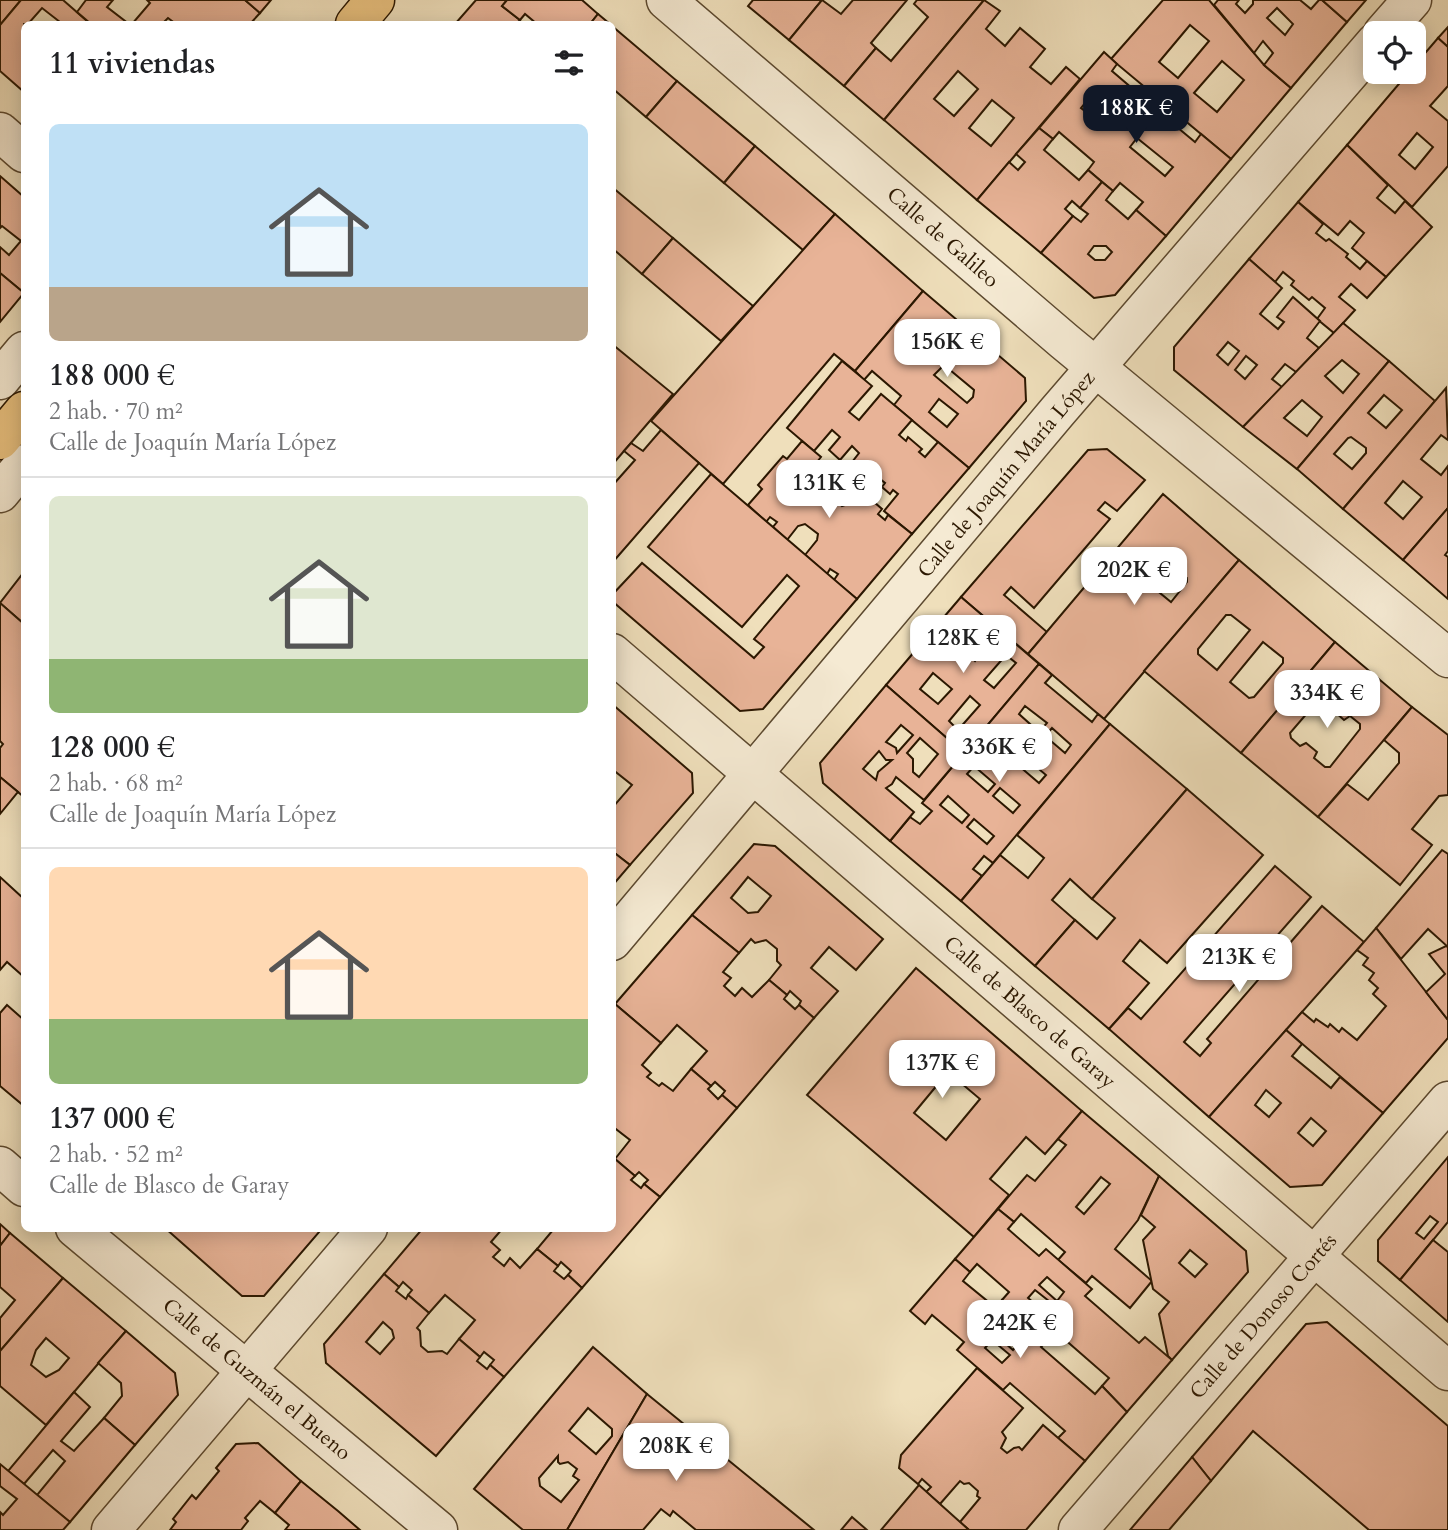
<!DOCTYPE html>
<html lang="es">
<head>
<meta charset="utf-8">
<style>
  :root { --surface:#fff; --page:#f2f2f2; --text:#202124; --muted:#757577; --line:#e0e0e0; --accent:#111827 }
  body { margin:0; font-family:Cardo,serif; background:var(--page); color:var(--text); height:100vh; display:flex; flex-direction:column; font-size:26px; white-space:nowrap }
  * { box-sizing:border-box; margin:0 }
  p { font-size:23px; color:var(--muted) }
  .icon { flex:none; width:38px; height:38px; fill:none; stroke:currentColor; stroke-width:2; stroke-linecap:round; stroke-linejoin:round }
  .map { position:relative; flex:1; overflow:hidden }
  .panel { position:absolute; left:21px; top:21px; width:595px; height:1211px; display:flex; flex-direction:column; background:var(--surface); border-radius:10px; box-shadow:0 4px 18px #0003 }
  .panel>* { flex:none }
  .tools { position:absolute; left:1363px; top:21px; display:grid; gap:14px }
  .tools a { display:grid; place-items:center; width:63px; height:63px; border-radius:10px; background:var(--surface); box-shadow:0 4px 18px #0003; font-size:35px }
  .price { position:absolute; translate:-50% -60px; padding:0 16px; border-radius:14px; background:#fff; color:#222; font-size:23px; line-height:46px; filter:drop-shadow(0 2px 4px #0008) }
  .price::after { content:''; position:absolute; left:50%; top:42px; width:21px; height:16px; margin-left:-10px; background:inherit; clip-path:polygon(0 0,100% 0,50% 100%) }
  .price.current { background:var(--accent); color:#fff }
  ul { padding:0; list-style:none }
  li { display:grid; align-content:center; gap:14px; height:371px; padding:0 28px }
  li+li { border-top:2px solid var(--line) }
  li span { display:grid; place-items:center; height:217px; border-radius:10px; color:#555 }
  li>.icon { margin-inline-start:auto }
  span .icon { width:126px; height:126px; fill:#fffc; stroke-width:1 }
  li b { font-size:30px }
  h2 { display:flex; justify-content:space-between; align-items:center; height:84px; padding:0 28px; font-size:30px }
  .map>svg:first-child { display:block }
  .building { fill:#e8b397; stroke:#2b1700; stroke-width:2; fill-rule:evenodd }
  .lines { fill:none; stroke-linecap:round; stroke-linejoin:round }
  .minor-casing { stroke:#5c492f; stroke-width:41 }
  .major-casing { stroke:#2b1700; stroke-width:41 }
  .minor { stroke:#f5ead3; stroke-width:38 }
  .major { stroke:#e8c07e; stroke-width:38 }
  .labels { text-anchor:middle; stroke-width:5; stroke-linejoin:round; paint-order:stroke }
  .street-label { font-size:21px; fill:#2b1700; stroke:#f5ead3 }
</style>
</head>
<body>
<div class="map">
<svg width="1448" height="1530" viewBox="0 0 1448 1530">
  <rect width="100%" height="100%" fill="#efdfbb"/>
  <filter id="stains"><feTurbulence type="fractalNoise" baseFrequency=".00286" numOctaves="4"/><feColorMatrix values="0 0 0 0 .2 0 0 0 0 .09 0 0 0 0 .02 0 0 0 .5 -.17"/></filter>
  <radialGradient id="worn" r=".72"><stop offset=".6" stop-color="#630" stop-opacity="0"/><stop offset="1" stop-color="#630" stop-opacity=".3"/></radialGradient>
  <g class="building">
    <polygon points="0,0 21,0 0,25"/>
    <polygon points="21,0 63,0 87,21 85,24 58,24 60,22 42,8 28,24 24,24 24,92 0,71 0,25"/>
    <polygon points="86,0 113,0 107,7 129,24 91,24 77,12"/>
    <polygon points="147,0 245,0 260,13 250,24 176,24 168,18 162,24 132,24 150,3"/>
    <polygon points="245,0 271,0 260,13"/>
    <polygon points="476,0 507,0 502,6 520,20 516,24 455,24"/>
    <polygon points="507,0 582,0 598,14 590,24 537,24 525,14 520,20 502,6"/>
    <polygon points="753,0 822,0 789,40 748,6"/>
    <polygon points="822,0 841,14 853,0 907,0 871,43 876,48 844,86 789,40"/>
    <polygon points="917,0 984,0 884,120 844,86 876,48 891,61 928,17 914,4"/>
    <path d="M984 0 1000 11 986 29 1005 46 1020 28 1045 49 1030 67 1051 84 1066 67 1080 79 977 200 884 120ZM958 71 978 89 954 116 934 99ZM992 100 1014 118 991 146 969 128Z"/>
    <path d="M1163 0H1209L1264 65 1291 88 1231 159 1111 59ZM1190 25 1209 41 1178 78 1159 62ZM1222 61 1244 80 1217 112 1194 93Z"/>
    <path d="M1218 0H1239L1236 4 1245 13 1253 4V0H1300L1311 9 1319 0H1322L1347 22 1291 88 1264 65 1273 53 1263 41 1254 53 1214 5ZM1277 8 1293 24 1285 35 1267 18Z"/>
    <polygon points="1322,0 1366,0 1347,22"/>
    <polygon points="598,14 610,24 590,24"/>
    <polygon points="612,26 677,81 646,117 612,88"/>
    <polygon points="1448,27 1448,47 1438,38"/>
    <path d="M1438 38 1448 47V86L1430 106 1448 121V166L1412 207 1347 145 1409 72H1414V66ZM1417 133 1433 147 1415 169 1399 155Z"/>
    <path d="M1104 52 1117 64 1112 71 1147 101 1153 94 1179 115 1172 123 1195 142 1201 134 1231 159 1166 236 1136 210 1143 202 1120 183 1113 191 1088 170 1094 162 1059 132 1053 139 1039 128ZM1090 97 1105 110 1097 120 1081 108ZM1137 138 1173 167 1165 176 1130 147Z"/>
    <polygon points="677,81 755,146 724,183 646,117"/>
    <polygon points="1039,128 1053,139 1044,150 1079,180 1088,170 1102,182 1080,208 1072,201 1065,209 1073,216 1041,253 977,200 1009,162 1018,170 1025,162 1016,154"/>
    <polygon points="1347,145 1388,185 1377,198 1395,213 1405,201 1432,227 1386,277 1352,248 1364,233 1350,221 1338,235 1298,202"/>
    <polygon points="755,146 835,214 803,250 724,183"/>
    <polygon points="0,176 24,197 24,293 0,273 0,247 9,255 21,241 2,226 0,228"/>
    <path d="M1102 182 1113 191 1106 200 1128 219 1136 210 1166 236 1115 295 1094 298 1041 253 1073 216 1081 222 1088 214 1080 208ZM1094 246H1106L1112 252 1105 260H1095L1088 254Z"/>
    <polygon points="612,187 673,238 642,274 612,248"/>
    <polygon points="1298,202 1323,224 1316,233 1326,241 1329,239 1348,254 1346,257 1360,269 1367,261 1386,277 1367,298 1351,284 1339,297 1355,310 1334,333 1317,319 1325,308 1312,297 1309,300 1291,285 1294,281 1283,272 1275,282 1249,259"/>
    <polygon points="835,214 923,291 855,371 834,354 723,484 651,421"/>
    <polygon points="673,238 753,306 721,341 642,274"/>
    <path d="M1249 259 1282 288 1260 314 1278 329 1284 322 1277 317 1293 297 1320 321 1307 338 1319 348 1296 372 1285 364 1272 379 1282 387 1243 427 1174 370V347ZM1228 342 1239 351 1228 365 1217 355ZM1246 356 1257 365 1245 379 1235 370Z"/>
    <polygon points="0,273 24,293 0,322"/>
    <path d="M923 291 1025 378 1026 401 969 468 894 405 901 396 872 371 864 380 855 371ZM907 333 923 347 914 357 896 342ZM944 365 974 390 973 397 967 403 934 375ZM939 399 958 414 947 427 929 412Z"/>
    <path d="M1343 323 1389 361 1297 469 1243 427ZM1342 360 1359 374 1343 393 1325 376ZM1302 400 1322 417 1307 436 1284 418Z"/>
    <polygon points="612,344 673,394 612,465"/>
    <polygon points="842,361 872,386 849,412 859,420 881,394 912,420 899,435 906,441 908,437 922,449 919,452 925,457 938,442 969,468 912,534 884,511 898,494 893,490 890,494 882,487 885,483 880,479 866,495 842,475 859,453 852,446 840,460 829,450 840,437 832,430 814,451 787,428"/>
    <path d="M1389 361 1435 401 1343 509 1297 469ZM1384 395 1402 410 1386 428 1368 413ZM1351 437 1366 448V453L1352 469 1334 454 1348 438Z"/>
    <path d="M1446 388 1448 440 1441 435 1421 459 1441 475 1448 466V508L1403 560 1343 509ZM1403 481 1422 497 1403 519 1385 503Z"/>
    <polygon points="661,430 699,463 612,563 612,486 635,460 624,451 631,443 643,451"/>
    <polygon points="802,441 821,457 817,462 824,467 828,463 842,475 829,489 829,495 842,506 848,504 860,490 882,509 878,514 885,520 888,515 912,534 857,599 834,580 838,574 830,569 827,574 805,555 817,540 818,534 805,524 798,526 787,540 773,527 777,522 770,517 766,522 748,505 762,489 758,485 783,456 787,459"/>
    <polygon points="1107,449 1145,480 1117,511 1105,502 1098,510 1110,519 1034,608 1011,587 1004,595 1047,632 1028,654 961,597 1088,450"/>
    <polygon points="711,474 857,599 763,709 740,711 612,601 612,595 642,563 754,658 764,647 754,639 799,586 787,575 742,627 648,547"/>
    <path d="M1163 494 1239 560 1104 719 1028 654ZM1148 550H1153L1161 556V562L1172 572 1176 570 1187 578V582L1171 602 1132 570Z"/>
    <polygon points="1448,508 1448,551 1445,555 1448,557 1448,599 1403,560"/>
    <path d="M1239 560 1335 642 1241 753 1144 671ZM1226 615H1231L1250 630 1217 670 1198 654V649ZM1263 642 1283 658V663L1254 697 1249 698 1230 682Z"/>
    <polygon points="24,572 24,624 0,603"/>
    <path d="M961 597 1039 664 964 753 886 685ZM970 630 988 645 975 661 957 645ZM1006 655 1016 663 994 688 984 680ZM933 673 952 689 938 704 920 689ZM970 696 980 705 958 730 949 721Z"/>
    <polygon points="0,603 24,624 24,797 0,777 0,748 3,744 0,741"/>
    <path d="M1335 642 1412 707 1318 817 1241 753ZM1326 696 1337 705 1334 711 1344 720 1350 716 1360 724V729L1330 767H1325L1314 758 1317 752 1306 743 1300 746 1291 738 1290 733 1321 697Z"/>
    <path d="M1039 664 1052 675 1045 683 1092 722 1098 714 1110 724 993 863 984 856 973 869 982 876 961 901 890 841 910 817 920 824 932 811 922 803ZM1025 706 1047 723 1039 732 1019 714ZM1052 728 1071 745 1065 753 1045 736ZM999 736 1021 754 1014 762 992 744ZM1026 758 1046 775 1039 783 1019 766ZM974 766 995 784 988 792 967 774ZM1000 788 1020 805 1013 813 993 796ZM948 796 969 815 962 823 940 805ZM974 819 994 836 987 844 967 827Z"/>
    <path d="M886 685 964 753 924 800 896 777 892 784 886 788 914 812 890 841 823 783 820 763ZM901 725 913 735 897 753 896 748 886 742ZM920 738 938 754 919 777 913 772V759L907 753ZM879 751 886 760H892L878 772 876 780 863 769Z"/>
    <polygon points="612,704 692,773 693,793 630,865 612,851 612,808 632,785 612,769"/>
    <polygon points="1412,707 1448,735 1448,795 1439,796 1412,829 1432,845 1400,885 1318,817 1347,784 1368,800 1399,763 1399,753 1384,740"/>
    <polygon points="1110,724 1187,789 1092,899 1070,879 1052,900 1075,920 1035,966 961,901 1000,855 1028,878 1044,858 1017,835"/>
    <polygon points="0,777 18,792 0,814"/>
    <polygon points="1187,789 1263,855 1167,963 1140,940 1123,961 1149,983 1109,1029 1035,966 1075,920 1097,939 1115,918 1092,899"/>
    <path d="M754 844 775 846 883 939 856 970 829 947 811 968 838 991 814 1018 799 1005 801 1001 790 991 787 995 769 980 781 965 777 961V949L766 940 755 943 751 939 739 953 692 915ZM748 877 771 896 758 912 748 913 731 898Z"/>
    <polygon points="1442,850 1448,854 1448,947 1428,929 1401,959 1376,928"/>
    <polygon points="612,851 630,865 612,886"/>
    <polygon points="1275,866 1311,897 1184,1042 1200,1056 1211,1043 1207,1039 1322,906 1364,942 1209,1117 1109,1029 1128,1008 1141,1019"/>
    <polygon points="0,877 24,899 24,977 7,962 0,970"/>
    <polygon points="692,915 739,953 723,972 731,978 724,986 735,996 742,988 752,997 769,980 787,995 784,999 795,1009 799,1005 814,1018 737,1108 722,1095 725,1091 715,1082 711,1086 691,1069 707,1051 677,1025 661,1043 615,1004"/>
    <polygon points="1376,928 1448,1020 1448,1038 1383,1113 1286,1030 1302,1012 1314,1022 1316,1019 1328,1027 1330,1024 1339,1032 1342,1028 1357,1040 1386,1006 1373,994 1378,988 1369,980 1374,973 1363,965 1368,958 1357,950"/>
    <polygon points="1446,946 1448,947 1448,1020 1426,992 1445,974 1429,954"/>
    <path d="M916 968 1082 1111 1045 1154 1026 1137 990 1179 1009 1195 974 1237 807 1095ZM948 1072 980 1099 946 1140 914 1113Z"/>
    <polygon points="615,1004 661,1043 642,1065 651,1073 647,1077 659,1086 662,1083 673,1091 691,1069 711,1086 708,1089 718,1099 722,1095 737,1108 660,1197 644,1184 648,1180 639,1172 635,1176 615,1159 630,1140 612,1126 612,1007"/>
    <polygon points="7,1005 24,1020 24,1106 0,1086 0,1013"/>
    <path d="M1286 1030 1302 1044 1292 1056 1331 1088 1340 1077 1383 1113 1322 1185 1290 1187 1209 1117ZM1266 1090 1281 1103 1269 1117 1255 1105ZM1311 1118 1326 1131 1313 1146 1298 1133Z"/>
    <path d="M1082 1111 1159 1176 1138 1220 1115 1249 1152 1281 1130 1308 1092 1276 1086 1283 1058 1260 1065 1252 1021 1214 1014 1222 998 1209 1027 1175 1035 1181 1066 1145 1058 1139ZM1101 1177 1110 1184 1084 1214 1076 1207Z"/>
    <path d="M1448 1157V1222L1400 1280 1378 1261V1240ZM1430 1216 1438 1222 1424 1239 1416 1233Z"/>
    <polygon points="615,1159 635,1176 631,1180 641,1188 644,1184 660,1197 582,1288 568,1275 571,1271 561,1262 558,1266 537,1249 553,1230 551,1228 612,1228 612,1161"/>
    <path d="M1159 1176 1246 1251 1248 1272 1172 1360 1168 1356 1159 1314 1169 1302 1153 1289 1143 1240 1155 1227 1141 1215ZM1190 1250 1207 1264 1195 1277 1179 1263Z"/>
    <path d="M998 1209 1014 1222 1008 1229 1039 1256 1046 1249 1092 1289 1085 1296 1139 1343 1145 1337 1172 1360 1127 1412 1102 1386 1109 1378 1055 1331 1048 1339 1002 1300 1009 1292 977 1264 970 1272 955 1259ZM1047 1277 1064 1292 1057 1301 1039 1285ZM1035 1290 1054 1305 1046 1313 1028 1298Z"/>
    <polygon points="0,1224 10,1233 0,1246"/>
    <polygon points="165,1228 318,1228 320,1231 264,1296 242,1296"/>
    <polygon points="423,1228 503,1228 491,1242 500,1250 493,1257 504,1266 510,1258 520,1268 537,1249 558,1266 554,1271 564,1279 568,1275 582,1288 504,1377 490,1365 494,1360 484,1352 480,1357 459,1339 475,1320 445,1295 429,1313 408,1295 412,1290 403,1282 399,1287 384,1274"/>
    <polygon points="10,1233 63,1278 0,1351 0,1318 15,1300 0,1287 0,1246"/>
    <polygon points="1433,1240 1448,1252 1448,1322 1400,1280"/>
    <path d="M955 1259 970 1272 963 1281 996 1308 1002 1300 1048 1339 1041 1347 1095 1394 1102 1386 1127 1412 1085 1461 1058 1438 1065 1431 1010 1383 1003 1390 957 1350 964 1342 932 1315 925 1324 910 1311ZM1003 1327 1020 1342 1013 1350 996 1335ZM992 1340 1010 1355 1002 1363 985 1348Z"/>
    <path d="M384 1274 399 1287 396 1291 406 1299 408 1295 429 1313 417 1328 420 1331 421 1346 428 1352 442 1351 447 1354 459 1339 480 1357 477 1361 487 1369 490 1365 504 1377 436 1456 326 1363 324 1344ZM383 1322 392 1330 394 1338 380 1354 366 1342Z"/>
    <path d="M63 1278 126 1331 46 1425 0 1386V1351ZM46 1338 69 1358 59 1370 46 1377 31 1365 36 1350Z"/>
    <polygon points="1327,1322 1448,1426 1448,1530 1369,1530 1253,1431 1211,1481 1192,1457 1306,1324"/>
    <polygon points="126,1331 175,1373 178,1395 135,1445 104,1418 122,1396 121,1383 98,1363"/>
    <path d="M593 1347 647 1394 567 1530H523L474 1489ZM588 1408 612 1429V1436L596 1454 569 1431ZM558 1456V1462L560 1464 568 1462 577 1469 573 1476 579 1480 561 1502 540 1486 539 1478Z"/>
    <polygon points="977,1368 1023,1408 1002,1432 1006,1438 1001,1448 1007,1453 1014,1448 1019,1447 1022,1450 1043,1425 1085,1461 1026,1530 969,1530 960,1522 980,1498 977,1496 978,1491 969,1483 964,1484 960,1481 940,1504 926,1492 931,1487 922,1479 918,1484 899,1468 901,1455"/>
    <polygon points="74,1392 90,1407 61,1441 74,1451 104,1418 135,1445 70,1522 37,1495 65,1461 53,1450 24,1484 8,1471"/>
    <polygon points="647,1394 814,1530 696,1530 673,1511 670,1516 661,1509 643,1530 567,1530"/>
    <polygon points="258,1443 301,1481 275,1513 260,1501 245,1518 248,1521 241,1530 170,1530 176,1522 173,1519 192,1495 196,1499 219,1471 216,1468 236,1444"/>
    <polygon points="1192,1457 1211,1481 1169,1530 1130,1530"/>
    <polygon points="0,1464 70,1522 63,1530 0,1530 0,1512 3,1515 17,1499 0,1486"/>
    <polygon points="301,1481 338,1511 360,1530 285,1530 289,1525 275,1513"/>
    <polygon points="919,1485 940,1504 969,1530 881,1530"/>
    <polygon points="852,1517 867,1530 841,1530"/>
  </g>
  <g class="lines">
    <g class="minor-casing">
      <g id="minor">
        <polyline points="666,0 1064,341 1448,658"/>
        <polyline points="1383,33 1412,0"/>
        <polyline points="0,132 24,153"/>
        <polyline points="0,380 24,351"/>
        <polyline points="0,493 24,464"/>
        <polyline points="612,653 1448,1371"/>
        <polyline points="612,941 1057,412 1376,42"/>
        <polyline points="0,1166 24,1187"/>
        <polyline points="75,1228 438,1530"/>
        <polyline points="111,1530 368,1228"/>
        <polyline points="1078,1530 1448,1101"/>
      </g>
    </g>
    <g class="major-casing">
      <g id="major">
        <polyline points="355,24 375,0"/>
        <polyline points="0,440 24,411"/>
      </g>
    </g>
    <use href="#minor" class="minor"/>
    <use href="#major" class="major"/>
  </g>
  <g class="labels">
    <g class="street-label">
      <text transform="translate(943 237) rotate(41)" y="7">Calle de Galileo</text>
      <text transform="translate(1006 474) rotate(-50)" y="7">Calle de Joaquín María López</text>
      <text transform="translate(1030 1012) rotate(41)" y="7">Calle de Blasco de Garay</text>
      <text transform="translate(1263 1316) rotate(-49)" y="7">Calle de Donoso Cortés</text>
      <text transform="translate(257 1379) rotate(40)" y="7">Calle de Guzmán el Bueno</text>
    </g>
  </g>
  <rect width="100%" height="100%" filter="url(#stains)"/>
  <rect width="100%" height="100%" fill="url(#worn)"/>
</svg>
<div class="tools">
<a><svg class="icon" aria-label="locate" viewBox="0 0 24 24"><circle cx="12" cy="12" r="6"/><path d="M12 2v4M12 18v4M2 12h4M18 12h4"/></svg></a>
</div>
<b class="price current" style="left:1136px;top:145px">188K €</b>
<b class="price" style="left:947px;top:379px">156K €</b>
<b class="price" style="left:829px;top:520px">131K €</b>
<b class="price" style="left:1134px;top:607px">202K €</b>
<b class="price" style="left:963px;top:675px">128K €</b>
<b class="price" style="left:1327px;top:730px">334K €</b>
<b class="price" style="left:999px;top:784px">336K €</b>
<b class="price" style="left:1239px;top:994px">213K €</b>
<b class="price" style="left:942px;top:1100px">137K €</b>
<b class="price" style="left:1020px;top:1360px">242K €</b>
<b class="price" style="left:676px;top:1483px">208K €</b>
<section class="panel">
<h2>11 viviendas<svg class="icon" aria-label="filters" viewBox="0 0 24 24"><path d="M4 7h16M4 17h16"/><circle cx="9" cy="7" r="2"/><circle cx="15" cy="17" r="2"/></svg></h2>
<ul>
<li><span style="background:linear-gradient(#bfe0f5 75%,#b9a48a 0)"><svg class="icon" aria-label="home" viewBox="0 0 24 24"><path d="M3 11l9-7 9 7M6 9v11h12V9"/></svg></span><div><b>188 000 €</b><p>2 hab. · 70 m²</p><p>Calle de Joaquín María López</p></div></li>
<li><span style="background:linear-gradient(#dfe7d0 75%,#8fb573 0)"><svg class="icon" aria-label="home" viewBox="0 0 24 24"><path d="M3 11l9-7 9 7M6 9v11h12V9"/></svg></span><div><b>128 000 €</b><p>2 hab. · 68 m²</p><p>Calle de Joaquín María López</p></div></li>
<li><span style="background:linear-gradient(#ffd9b3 70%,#8fb573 0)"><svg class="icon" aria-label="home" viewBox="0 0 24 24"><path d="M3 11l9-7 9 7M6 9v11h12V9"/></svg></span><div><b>137 000 €</b><p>2 hab. · 52 m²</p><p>Calle de Blasco de Garay</p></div></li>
</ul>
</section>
</div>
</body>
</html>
